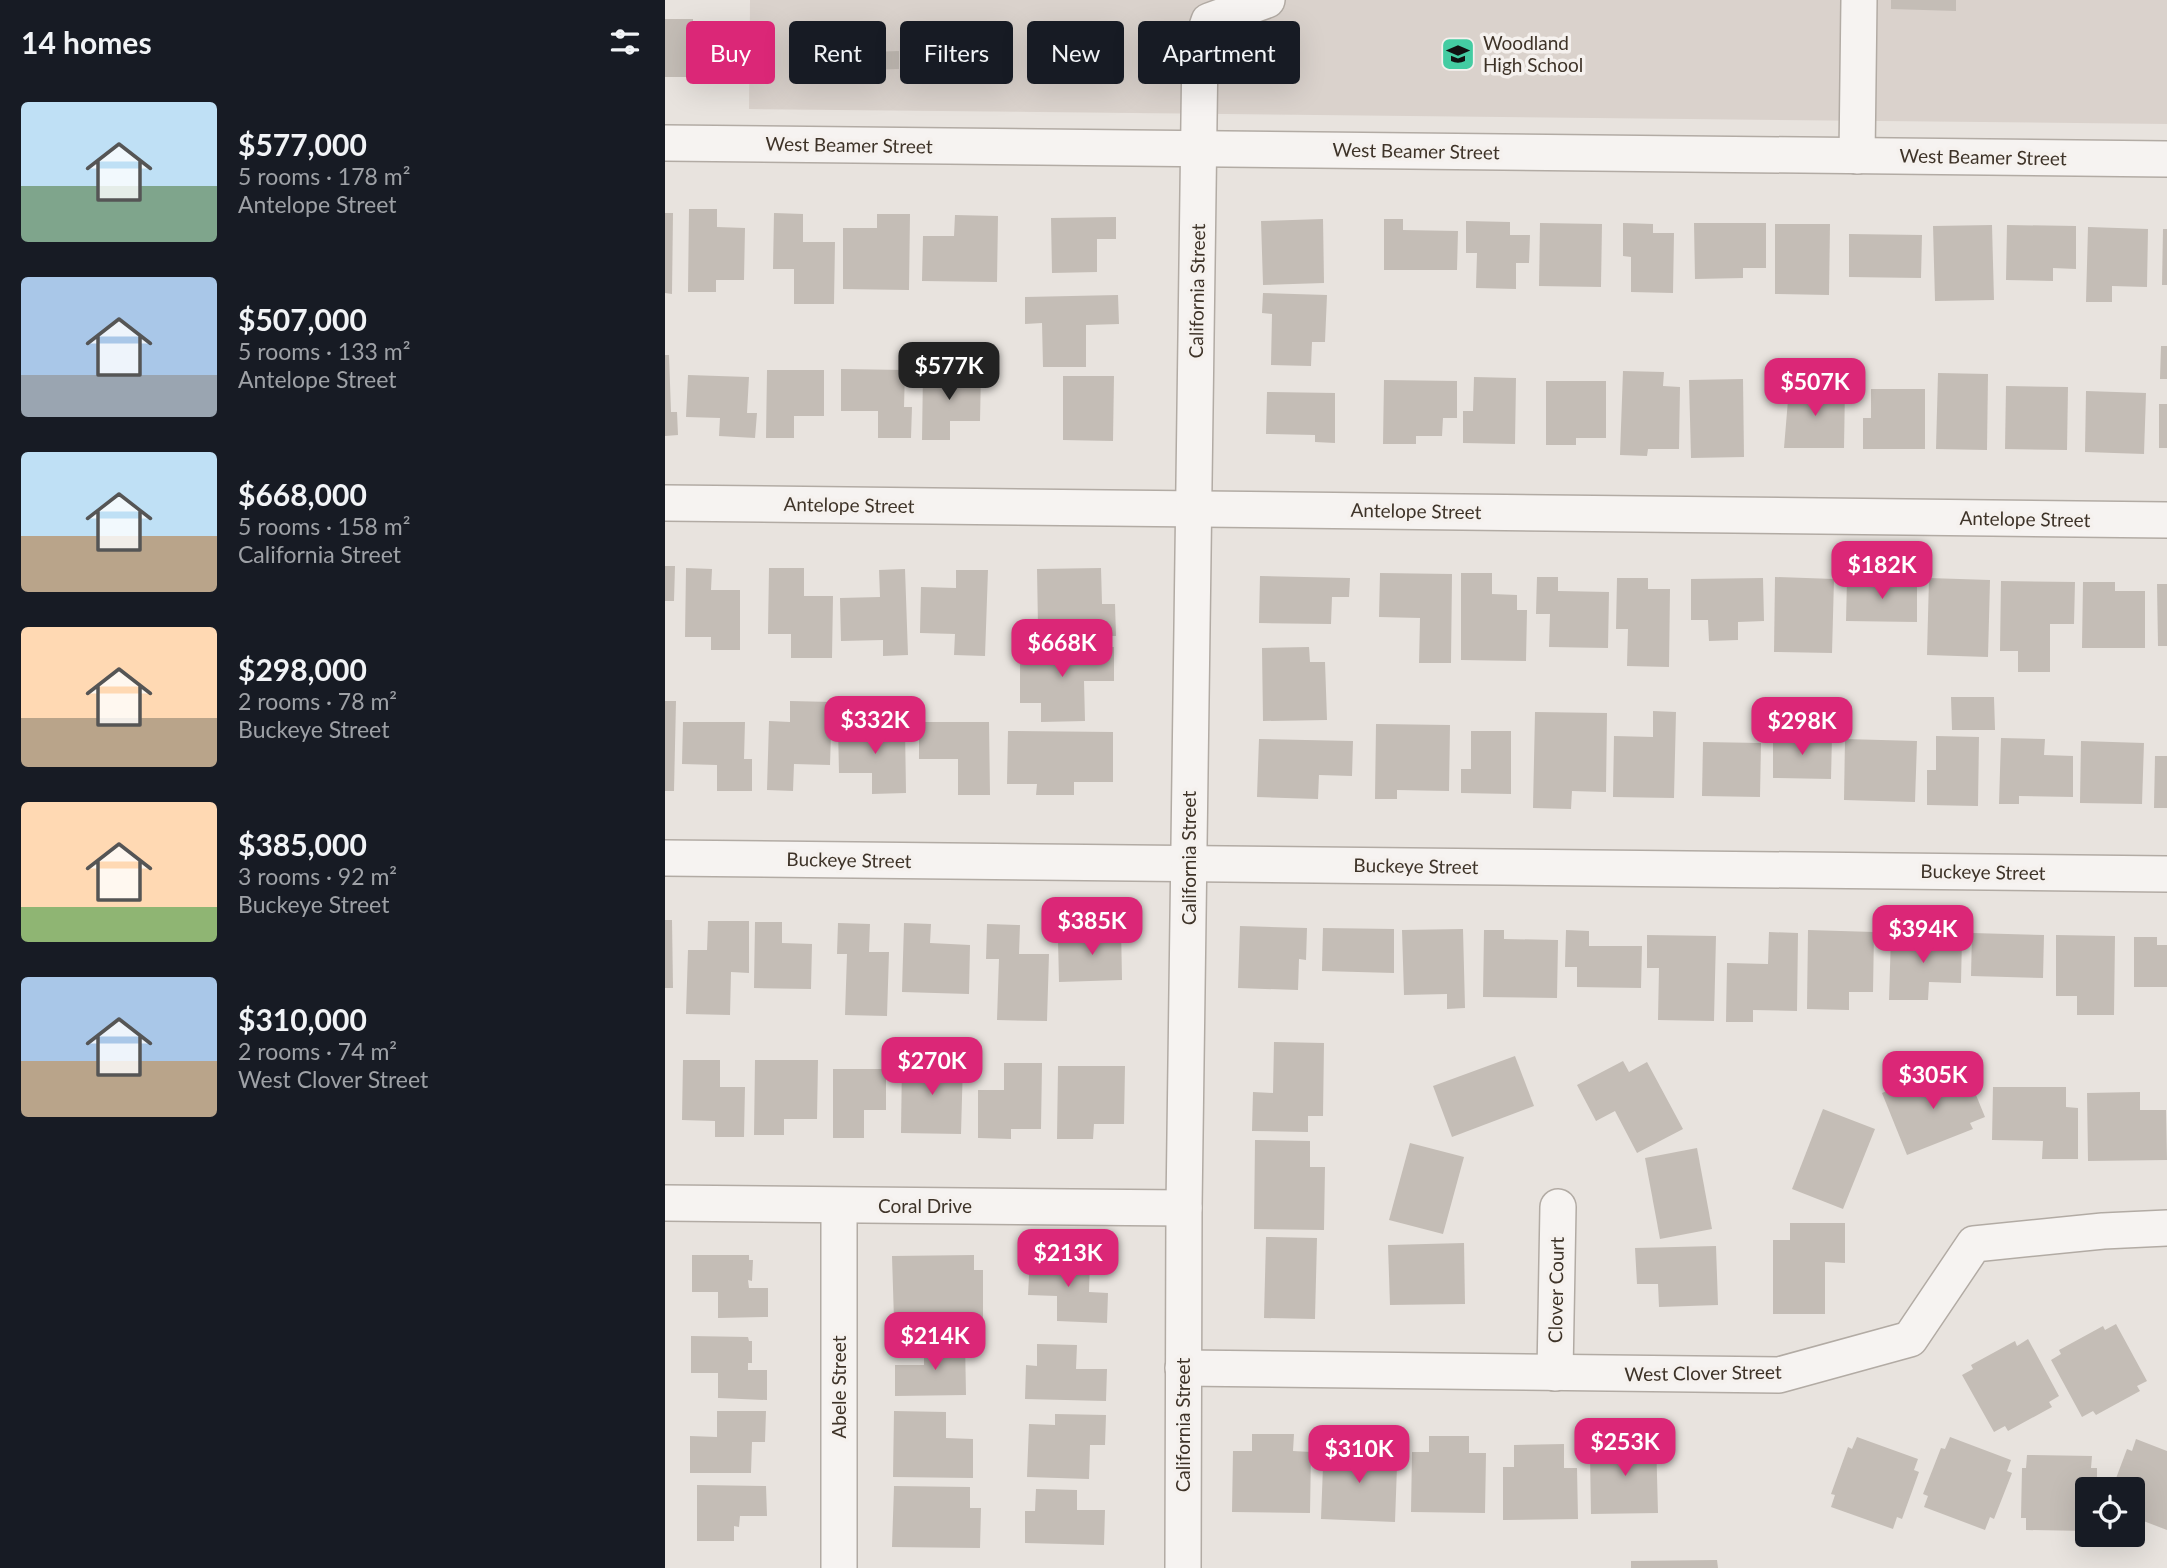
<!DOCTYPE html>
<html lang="en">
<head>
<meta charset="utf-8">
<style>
  :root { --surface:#171b24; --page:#20242c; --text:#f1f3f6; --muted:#9ea1a6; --accent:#db2777 }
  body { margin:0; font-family:Lato,sans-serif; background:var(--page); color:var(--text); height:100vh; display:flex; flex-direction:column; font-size:26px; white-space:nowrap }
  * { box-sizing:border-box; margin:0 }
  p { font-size:23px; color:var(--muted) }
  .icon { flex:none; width:38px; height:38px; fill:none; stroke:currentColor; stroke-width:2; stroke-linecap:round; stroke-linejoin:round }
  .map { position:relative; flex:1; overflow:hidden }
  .sheet { display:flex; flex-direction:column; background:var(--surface); width:665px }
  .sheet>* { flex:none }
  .top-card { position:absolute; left:21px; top:21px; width:665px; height:63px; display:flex; gap:14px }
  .tools { position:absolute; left:1410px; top:1477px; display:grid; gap:14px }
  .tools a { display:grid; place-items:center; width:70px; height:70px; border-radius:7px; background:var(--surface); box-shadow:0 7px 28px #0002; font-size:35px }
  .price { position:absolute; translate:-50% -60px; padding:0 16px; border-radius:14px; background:var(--accent); color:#fff; font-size:23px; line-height:46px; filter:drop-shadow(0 2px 4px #0008) }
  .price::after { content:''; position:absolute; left:50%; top:42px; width:21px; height:16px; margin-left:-10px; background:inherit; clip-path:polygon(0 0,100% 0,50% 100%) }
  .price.on { background:#222; color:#fff }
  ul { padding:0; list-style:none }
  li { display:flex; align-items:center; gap:21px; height:175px; padding:0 21px }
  li span { display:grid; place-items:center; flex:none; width:196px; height:140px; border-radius:7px; color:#555 }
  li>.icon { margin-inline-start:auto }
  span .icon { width:84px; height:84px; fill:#fffc; stroke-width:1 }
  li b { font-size:30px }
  h2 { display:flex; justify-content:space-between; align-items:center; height:84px; padding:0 21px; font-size:30px }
  .tag { padding:0 24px; border-radius:7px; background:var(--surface); box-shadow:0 7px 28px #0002; font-size:24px; line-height:63px }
  .tag.on { background:var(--accent); color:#fff }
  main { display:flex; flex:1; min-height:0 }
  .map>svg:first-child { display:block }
  .built { fill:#dad2cc }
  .building { fill:#c4bdb6 }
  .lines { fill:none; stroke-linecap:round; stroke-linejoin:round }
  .minor-casing { stroke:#b2aba4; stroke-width:38 }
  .minor { stroke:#f6f3f1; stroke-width:35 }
  .labels { text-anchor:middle; stroke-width:7; stroke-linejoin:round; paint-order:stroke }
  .poi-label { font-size:19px; fill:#3e3328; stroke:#f5f1ee; text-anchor:start }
  .street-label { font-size:19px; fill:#3e3328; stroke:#f5f1ee }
</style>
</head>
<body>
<main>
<section class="sheet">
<h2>14 homes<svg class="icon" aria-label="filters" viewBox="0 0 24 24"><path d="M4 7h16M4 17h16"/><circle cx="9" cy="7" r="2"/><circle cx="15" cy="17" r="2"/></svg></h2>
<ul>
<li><span style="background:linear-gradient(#bfe0f5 60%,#7fa58c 0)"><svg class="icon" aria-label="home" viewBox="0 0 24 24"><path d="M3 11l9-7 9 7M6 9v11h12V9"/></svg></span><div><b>$577,000</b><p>5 rooms · 178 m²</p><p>Antelope Street</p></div></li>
<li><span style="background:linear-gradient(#a9c7e8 70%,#9aa5b1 0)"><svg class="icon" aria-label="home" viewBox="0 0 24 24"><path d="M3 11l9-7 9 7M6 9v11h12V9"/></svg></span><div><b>$507,000</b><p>5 rooms · 133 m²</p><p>Antelope Street</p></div></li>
<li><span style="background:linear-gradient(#bfe0f5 60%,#b9a48a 0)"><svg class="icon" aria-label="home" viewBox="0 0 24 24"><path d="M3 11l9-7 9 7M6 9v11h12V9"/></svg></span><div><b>$668,000</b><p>5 rooms · 158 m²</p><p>California Street</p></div></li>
<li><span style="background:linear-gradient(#ffd9b3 65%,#b9a48a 0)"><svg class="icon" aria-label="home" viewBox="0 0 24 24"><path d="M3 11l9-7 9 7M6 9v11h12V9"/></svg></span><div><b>$298,000</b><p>2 rooms · 78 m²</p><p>Buckeye Street</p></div></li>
<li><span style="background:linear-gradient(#ffd9b3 75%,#8fb573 0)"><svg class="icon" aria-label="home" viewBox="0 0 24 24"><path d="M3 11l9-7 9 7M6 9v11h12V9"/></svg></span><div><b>$385,000</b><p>3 rooms · 92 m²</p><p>Buckeye Street</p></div></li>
<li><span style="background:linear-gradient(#a9c7e8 60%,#b9a48a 0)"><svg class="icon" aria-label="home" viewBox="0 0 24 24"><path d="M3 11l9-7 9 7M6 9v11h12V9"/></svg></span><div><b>$310,000</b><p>2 rooms · 74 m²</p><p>West Clover Street</p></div></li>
</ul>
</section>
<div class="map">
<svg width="1502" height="1568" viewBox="0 0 1502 1568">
  <rect width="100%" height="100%" fill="#e8e3de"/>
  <polygon class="built" points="85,0 1502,0 1502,124 84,109"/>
  <g class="building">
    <polygon points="1226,0 1291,0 1291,11 1226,9"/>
    <polygon points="0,19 28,19 28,44 54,44 53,77 0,77"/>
    <polygon points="261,42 339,42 340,82 262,83"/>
    <polygon points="234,51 234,69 173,71 173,53"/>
    <polygon points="24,209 52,209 52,227 80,228 79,280 51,280 51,292 23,292"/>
    <polygon points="0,213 8,213 7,294 0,293"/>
    <polygon points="109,213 138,214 138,242 170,242 169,304 129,304 129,269 108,269"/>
    <polygon points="212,214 245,214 244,290 178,289 178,228 212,228"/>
    <polygon points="290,215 333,216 332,282 257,281 258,236 289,236"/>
    <polygon points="451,217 451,239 432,239 432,272 387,273 386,218"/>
    <polygon points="658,219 659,283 598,285 596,221"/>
    <polygon points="719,219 738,219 738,230 793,231 792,270 719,270"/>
    <polygon points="801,221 845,222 845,235 865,235 864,263 851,263 851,289 811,288 812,253 801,253"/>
    <polygon points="875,223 937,224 936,287 874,286"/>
    <polygon points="958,223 988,224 988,233 1009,233 1008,293 966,292 966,257 958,256"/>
    <polygon points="1029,223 1101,223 1101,268 1078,268 1078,278 1030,279"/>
    <polygon points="1110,224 1165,224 1164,295 1110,294"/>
    <polygon points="1327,225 1329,300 1270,301 1268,226"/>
    <polygon points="1342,225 1411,226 1411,269 1388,268 1388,281 1341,280"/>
    <polygon points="1423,227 1483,229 1482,287 1447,286 1447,302 1421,302"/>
    <polygon points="1498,229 1502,229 1502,285 1497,285"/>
    <polygon points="1184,234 1257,235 1256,278 1184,277"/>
    <polygon points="598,293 662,295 660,342 647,342 646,366 606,365 607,314 597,313"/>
    <polygon points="453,295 454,324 421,325 421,367 378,367 377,323 360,324 360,297"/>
    <polygon points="1496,346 1502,346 1502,379 1495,379"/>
    <polygon points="0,355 4,355 6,412 12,412 13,435 0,436"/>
    <polygon points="176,369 240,370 239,407 247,407 246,438 213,438 213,411 176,411"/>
    <polygon points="102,370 159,370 159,416 129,416 129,438 101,438"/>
    <polygon points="958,371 999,372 998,386 1015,387 1014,449 983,449 982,456 955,455"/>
    <polygon points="258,372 316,372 315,421 285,421 285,440 257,440"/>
    <polygon points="1273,373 1323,374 1322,450 1271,449"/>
    <polygon points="23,375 84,377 82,413 92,413 90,438 54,436 55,418 21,417"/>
    <polygon points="398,376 449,376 448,441 398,440"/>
    <polygon points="809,377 851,378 850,444 798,443 798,411 808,411"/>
    <polygon points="1078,379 1079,457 1026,458 1024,380"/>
    <polygon points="719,380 792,381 792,418 778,418 777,436 751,436 751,444 718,444"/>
    <polygon points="881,381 941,381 941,438 911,438 911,445 881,445"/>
    <polygon points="1341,386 1403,387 1402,450 1340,449"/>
    <polygon points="1124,388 1180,388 1179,448 1119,448"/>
    <polygon points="1206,389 1260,389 1260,449 1198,449 1198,418 1206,418"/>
    <polygon points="1421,391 1481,393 1479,454 1420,452"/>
    <polygon points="602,392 670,393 670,443 650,442 650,435 601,434"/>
    <rect x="1494" y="404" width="8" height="44"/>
    <polygon points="0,566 10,566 9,601 0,601"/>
    <polygon points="21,568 47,569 46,590 75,590 75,650 46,650 46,637 20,637"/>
    <polygon points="104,568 139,568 139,596 168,596 167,658 126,658 126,634 103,634"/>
    <polygon points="436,568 437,604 450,604 451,636 409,636 409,626 373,627 372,569"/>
    <polygon points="240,569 243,655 218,656 218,640 176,641 175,598 215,597 214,570"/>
    <polygon points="291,570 323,570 320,656 289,655 290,634 255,633 256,587 291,588"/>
    <polygon points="715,573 787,574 786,663 754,663 755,618 714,617"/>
    <polygon points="796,573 827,573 827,594 852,595 852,610 862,610 861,661 796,660"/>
    <polygon points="595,576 685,578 684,597 667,597 666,624 594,623"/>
    <polygon points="872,577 893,577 893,591 944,592 943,648 884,647 885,614 871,614"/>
    <polygon points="1110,577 1169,579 1167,653 1109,652"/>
    <polygon points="952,578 983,578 983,589 1005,589 1004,667 962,666 963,629 951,629"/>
    <polygon points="1098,578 1099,621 1073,622 1073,640 1044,641 1043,620 1026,620 1026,579"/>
    <polygon points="1264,578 1325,580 1323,657 1262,655"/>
    <polygon points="1182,579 1252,581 1252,622 1181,621"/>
    <polygon points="1336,581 1410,582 1409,624 1385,624 1385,672 1353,672 1353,651 1335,651"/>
    <polygon points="1418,582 1450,582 1450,591 1480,591 1480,648 1417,648"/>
    <polygon points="1492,584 1502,584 1502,646 1493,646"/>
    <polygon points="355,647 449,647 449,681 419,681 420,721 376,722 376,703 355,703"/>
    <polygon points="644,647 645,662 660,662 662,720 598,721 597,648"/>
    <polygon points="1286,697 1329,697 1330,730 1287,730"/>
    <polygon points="0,701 11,701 9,791 0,791"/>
    <polygon points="125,701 167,702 165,765 129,764 128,791 102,790 104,721 125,722"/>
    <polygon points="988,711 1011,712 1009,798 948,797 949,736 988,737"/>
    <polygon points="870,712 942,713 941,792 907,791 906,809 868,808"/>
    <polygon points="18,722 80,722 79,759 87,759 87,791 52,791 52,765 17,764"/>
    <polygon points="254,722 324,722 325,795 293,795 293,759 254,759"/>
    <polygon points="711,724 785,725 784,791 732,790 732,799 710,799"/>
    <polygon points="240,727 241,793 207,794 207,773 174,773 173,728"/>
    <polygon points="343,731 448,732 448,782 409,782 409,795 371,795 372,784 342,784"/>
    <polygon points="806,731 846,731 846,794 796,793 796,769 806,769"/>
    <polygon points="1108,735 1167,736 1166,779 1108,778"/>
    <polygon points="1271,736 1314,737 1313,806 1262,805 1262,770 1271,770"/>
    <polygon points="1336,738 1380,739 1379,755 1408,756 1408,797 1354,796 1354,804 1334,804"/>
    <polygon points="594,739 688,741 687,776 654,775 653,799 592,797"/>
    <polygon points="1180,739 1252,741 1250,802 1179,800"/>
    <polygon points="1416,741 1479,743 1477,804 1415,803"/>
    <polygon points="1038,742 1096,743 1095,797 1037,796"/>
    <polygon points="1490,756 1502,756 1502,808 1489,808"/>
    <polygon points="0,920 7,920 8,988 0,988"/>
    <polygon points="43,921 84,921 84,973 66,972 65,1015 21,1014 23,950 42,950"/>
    <polygon points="90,922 117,922 117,943 147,944 146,989 89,988"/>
    <polygon points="173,923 205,924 204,952 224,952 222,1016 180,1015 182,954 172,954"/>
    <polygon points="239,923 266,924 265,943 305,945 304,994 237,992"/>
    <polygon points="322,924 355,925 354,954 384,954 382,1021 332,1020 334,959 321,959"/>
    <polygon points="456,926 457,980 394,982 393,940 429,939 428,927"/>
    <polygon points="575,926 642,928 641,960 634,959 633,990 573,988"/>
    <polygon points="658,928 729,929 729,973 657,971"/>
    <polygon points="798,929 800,1008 782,1009 782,994 739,995 737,930"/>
    <polygon points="819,930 839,930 839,939 893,940 892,998 818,997"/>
    <polygon points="901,930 924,931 924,946 977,946 976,988 912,987 912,967 900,967"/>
    <polygon points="1143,930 1209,932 1208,992 1184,992 1184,1010 1142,1009"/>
    <polygon points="1104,932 1133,933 1132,1011 1088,1010 1088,1022 1061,1022 1062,963 1103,964"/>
    <polygon points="1307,933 1379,935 1378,978 1306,976"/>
    <polygon points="982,935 1051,936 1049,1021 993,1020 994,968 982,968"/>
    <polygon points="1391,935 1450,936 1449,1015 1412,1015 1412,996 1391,996"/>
    <polygon points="1226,936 1297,938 1296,983 1264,982 1263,1000 1224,1000"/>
    <polygon points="1469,937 1492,937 1492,945 1502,945 1502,987 1469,987"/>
    <polygon points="609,1042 659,1043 658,1116 643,1116 643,1132 587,1131 588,1092 608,1093"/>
    <polygon points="850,1056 869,1106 787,1137 768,1086"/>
    <polygon points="18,1060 55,1060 55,1087 80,1087 79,1137 50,1137 50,1121 17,1120"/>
    <polygon points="90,1060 153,1060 152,1119 119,1119 119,1135 89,1135"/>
    <polygon points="237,1061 298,1062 296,1134 236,1133"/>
    <polygon points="958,1061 964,1072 982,1062 1018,1129 972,1153 950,1111 931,1121 912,1085"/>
    <polygon points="339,1063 377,1063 376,1129 346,1129 346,1139 313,1138 313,1090 339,1090"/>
    <polygon points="393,1066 460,1066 459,1124 429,1124 428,1139 392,1139"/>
    <polygon points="168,1069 221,1069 221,1110 199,1110 199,1138 168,1138"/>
    <polygon points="1302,1073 1320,1117 1305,1123 1308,1129 1242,1155 1217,1093 1262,1075 1267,1087"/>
    <polygon points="1328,1087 1401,1087 1401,1107 1413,1108 1413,1159 1377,1159 1378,1141 1327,1140"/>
    <polygon points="1475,1092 1475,1110 1501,1110 1502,1160 1423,1161 1422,1093"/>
    <polygon points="1158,1109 1210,1129 1178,1209 1127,1189"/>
    <polygon points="590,1140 645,1141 645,1167 660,1167 659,1230 589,1229"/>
    <polygon points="745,1143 799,1157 778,1234 724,1220"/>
    <polygon points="1032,1148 1047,1229 995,1239 980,1158"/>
    <polygon points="1125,1223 1180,1223 1180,1263 1160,1262 1160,1314 1108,1314 1108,1240 1125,1240"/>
    <polygon points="601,1237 652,1238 650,1319 599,1318"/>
    <polygon points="799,1243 800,1304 725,1305 723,1245"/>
    <polygon points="1051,1246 1053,1305 994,1307 993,1284 972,1284 970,1248"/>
    <polygon points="27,1255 84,1255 84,1260 88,1260 87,1281 83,1280 84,1288 103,1288 103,1317 53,1318 53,1292 27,1292"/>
    <polygon points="309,1255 309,1270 318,1270 318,1318 229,1320 227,1256"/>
    <polygon points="365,1257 425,1259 424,1292 443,1293 442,1323 392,1321 392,1296 363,1295"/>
    <polygon points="1451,1324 1482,1381 1472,1386 1475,1391 1431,1415 1428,1411 1417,1417 1386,1360 1396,1354 1394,1350 1438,1326 1440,1330"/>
    <polygon points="26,1336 83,1337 84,1341 87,1341 87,1363 83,1363 83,1370 102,1370 102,1400 53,1398 53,1373 26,1373"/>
    <polygon points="1363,1339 1394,1396 1384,1402 1387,1407 1343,1431 1340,1426 1329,1432 1297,1375 1308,1369 1306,1365 1350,1341 1352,1346"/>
    <polygon points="259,1341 300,1341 301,1395 230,1396 230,1365 259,1365"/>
    <polygon points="372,1344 412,1345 411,1369 442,1369 441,1401 360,1399 361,1365 372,1366"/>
    <polygon points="52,1411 101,1411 100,1442 87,1442 86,1473 25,1473 25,1436 52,1437"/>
    <polygon points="229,1411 281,1412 281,1438 308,1439 308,1478 228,1477"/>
    <polygon points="390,1414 441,1415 440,1445 425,1445 424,1479 362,1477 364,1424 390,1425"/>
    <polygon points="587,1434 629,1434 628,1451 646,1452 645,1513 567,1512 568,1451 587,1451"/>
    <polygon points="764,1436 804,1436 804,1453 821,1453 820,1513 746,1512 747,1452 764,1452"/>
    <polygon points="1192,1437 1253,1459 1249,1470 1254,1472 1237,1519 1232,1517 1228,1529 1166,1507 1170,1495 1166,1494 1183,1447 1187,1449"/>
    <polygon points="1285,1437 1346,1460 1342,1471 1347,1473 1329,1519 1325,1517 1320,1530 1259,1507 1263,1496 1258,1494 1276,1448 1280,1449"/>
    <polygon points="991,1438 993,1513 926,1514 925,1455 945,1454 944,1439"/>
    <polygon points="1471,1439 1502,1451 1502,1530 1468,1517 1468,1489 1447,1489 1462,1449 1467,1451"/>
    <polygon points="671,1442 719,1443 719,1465 732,1466 730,1522 656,1519 658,1466 670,1466"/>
    <polygon points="899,1444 899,1468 912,1468 913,1519 838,1520 838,1467 849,1467 849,1445"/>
    <polygon points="1362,1455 1427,1456 1426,1468 1432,1468 1432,1489 1423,1489 1423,1531 1361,1530 1361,1518 1356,1518 1357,1468 1361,1468"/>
    <polygon points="32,1485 101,1486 102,1516 75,1516 74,1527 69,1526 69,1541 32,1541"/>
    <polygon points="229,1486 305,1487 305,1508 316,1508 315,1548 227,1547"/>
    <polygon points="371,1489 412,1490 412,1510 440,1510 439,1545 360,1543 360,1511 370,1511"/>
    <polygon points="1052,1560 1053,1568 966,1568 966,1561"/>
  </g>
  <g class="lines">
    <g class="minor-casing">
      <g id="minor">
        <polyline points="0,143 1502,159"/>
        <polyline points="1192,156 1194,0"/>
        <polyline points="0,503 1502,520"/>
        <polyline points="0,858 1502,874"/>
        <polyline points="0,1203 519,1208"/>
        <polyline points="174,1206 174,1568"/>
        <polyline points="518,1368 1114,1375 1245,1339 1309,1244 1438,1231 1502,1228"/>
        <polyline points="890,1373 893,1207"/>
        <polyline points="518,1568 519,1208 535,47 544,21 602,0"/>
      </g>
    </g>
    <use href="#minor" class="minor"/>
  </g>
  <defs>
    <g id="school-square" transform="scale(1.75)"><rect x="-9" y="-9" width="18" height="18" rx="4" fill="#44cca2" stroke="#f5f1ee"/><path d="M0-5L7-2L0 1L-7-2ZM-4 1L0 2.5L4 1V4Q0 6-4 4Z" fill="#111"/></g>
  </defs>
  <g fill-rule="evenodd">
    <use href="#school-square" x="793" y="54"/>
  </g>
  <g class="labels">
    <g class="poi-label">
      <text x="818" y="50">Woodland<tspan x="818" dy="22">High School</tspan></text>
    </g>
    <g class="street-label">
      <text transform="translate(184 145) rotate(1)" y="7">West Beamer Street</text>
      <text transform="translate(751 151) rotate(1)" y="7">West Beamer Street</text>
      <text transform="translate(1318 157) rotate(1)" y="7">West Beamer Street</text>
      <text transform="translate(532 291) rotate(-89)" y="7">California Street</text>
      <text transform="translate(184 505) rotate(1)" y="7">Antelope Street</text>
      <text transform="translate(751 511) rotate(1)" y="7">Antelope Street</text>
      <text transform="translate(1360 519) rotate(1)" y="7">Antelope Street</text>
      <text transform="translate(524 858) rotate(-90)" y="7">California Street</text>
      <text transform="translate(184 860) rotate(1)" y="7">Buckeye Street</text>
      <text transform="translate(751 866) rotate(1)" y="7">Buckeye Street</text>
      <text transform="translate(1318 872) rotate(1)" y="7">Buckeye Street</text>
      <text x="260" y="1213">Coral Drive</text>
      <text transform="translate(891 1290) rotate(-89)" y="7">Clover Court</text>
      <text transform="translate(1038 1373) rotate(-1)" y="7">West Clover Street</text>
      <text transform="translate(174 1387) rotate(-90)" y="7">Abele Street</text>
      <text transform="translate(518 1425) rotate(-90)" y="7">California Street</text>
    </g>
  </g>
</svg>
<div class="tools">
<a><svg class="icon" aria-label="locate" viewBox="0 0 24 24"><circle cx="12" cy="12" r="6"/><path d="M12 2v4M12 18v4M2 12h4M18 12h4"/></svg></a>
</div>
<b class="price on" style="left:284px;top:402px">$577K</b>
<b class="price" style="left:1150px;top:418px">$507K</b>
<b class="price" style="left:1217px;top:601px">$182K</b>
<b class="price" style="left:397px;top:679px">$668K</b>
<b class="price" style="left:210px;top:756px">$332K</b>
<b class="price" style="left:1137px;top:757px">$298K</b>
<b class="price" style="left:427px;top:957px">$385K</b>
<b class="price" style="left:1258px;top:965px">$394K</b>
<b class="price" style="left:267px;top:1097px">$270K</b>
<b class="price" style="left:1268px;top:1111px">$305K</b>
<b class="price" style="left:403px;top:1289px">$213K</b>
<b class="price" style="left:270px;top:1372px">$214K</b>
<b class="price" style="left:960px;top:1478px">$253K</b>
<b class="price" style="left:694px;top:1485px">$310K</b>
<div class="top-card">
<a class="tag on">Buy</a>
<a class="tag">Rent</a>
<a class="tag">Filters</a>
<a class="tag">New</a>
<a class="tag">Apartment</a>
</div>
</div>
</main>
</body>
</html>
